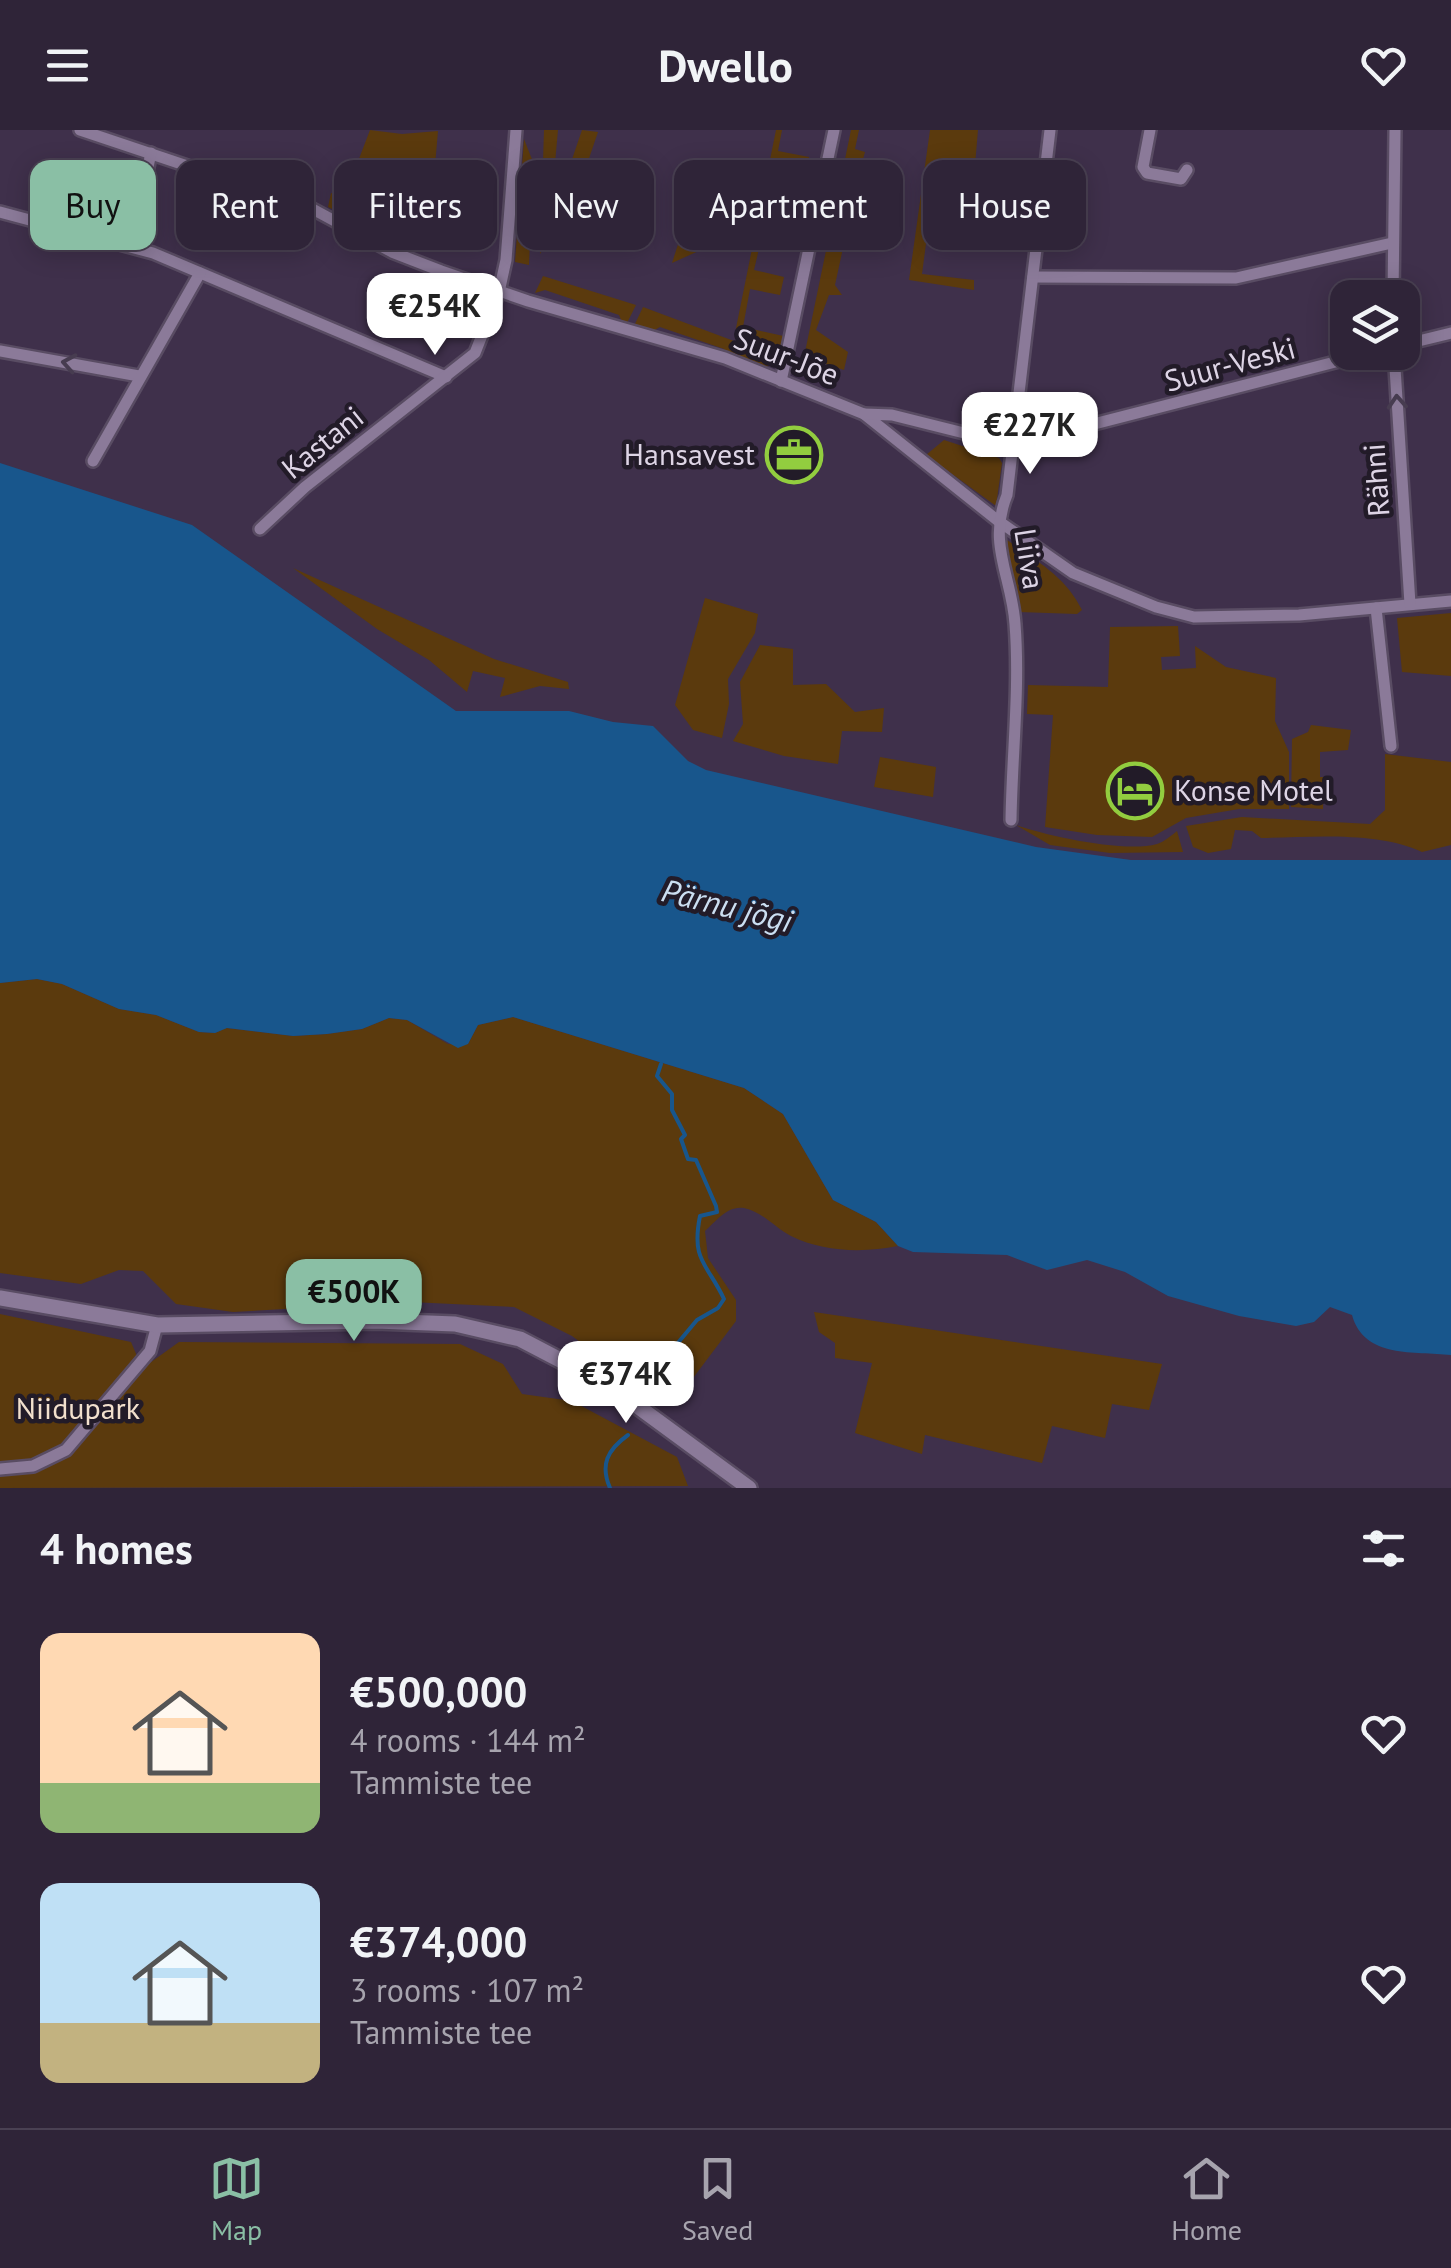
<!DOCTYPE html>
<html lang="en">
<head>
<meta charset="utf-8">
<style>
  :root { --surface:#2f2438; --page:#372c40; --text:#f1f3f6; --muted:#a7a4ae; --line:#4a4153; --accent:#8abfa5 }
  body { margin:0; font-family:"PT Sans",sans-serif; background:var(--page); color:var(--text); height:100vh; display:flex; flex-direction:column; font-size:38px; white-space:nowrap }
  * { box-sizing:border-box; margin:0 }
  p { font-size:32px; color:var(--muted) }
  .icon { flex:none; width:55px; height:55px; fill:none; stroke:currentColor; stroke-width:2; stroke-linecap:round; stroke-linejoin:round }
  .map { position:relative; height:1358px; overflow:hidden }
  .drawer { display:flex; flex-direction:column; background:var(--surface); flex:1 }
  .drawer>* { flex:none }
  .hud { position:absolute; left:30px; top:30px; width:1392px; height:90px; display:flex; gap:20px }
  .controls { position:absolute; left:1330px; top:150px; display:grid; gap:20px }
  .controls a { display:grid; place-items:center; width:90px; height:90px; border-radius:20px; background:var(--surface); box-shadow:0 5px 25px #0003,0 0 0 2px var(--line); font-size:50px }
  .price { position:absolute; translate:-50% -85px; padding:0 22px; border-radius:20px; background:#fff; color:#222; font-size:32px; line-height:65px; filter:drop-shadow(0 2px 5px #0008) }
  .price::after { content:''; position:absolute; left:50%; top:60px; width:30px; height:22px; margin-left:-15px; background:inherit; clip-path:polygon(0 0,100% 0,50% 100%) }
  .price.on { background:var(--accent); color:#111 }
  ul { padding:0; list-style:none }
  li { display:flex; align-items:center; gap:30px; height:250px; padding:0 40px }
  li span { display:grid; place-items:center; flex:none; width:280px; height:200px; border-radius:20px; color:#555 }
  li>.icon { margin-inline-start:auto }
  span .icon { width:120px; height:120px; fill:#fffc; stroke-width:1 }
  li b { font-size:42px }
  h2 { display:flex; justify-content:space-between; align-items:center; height:120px; padding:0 40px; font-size:42px }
  .pill { padding:0 35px; border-radius:20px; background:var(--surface); box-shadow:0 5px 25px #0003,0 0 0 2px var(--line); font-size:35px; line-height:90px }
  .pill.on { background:var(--accent); color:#111 }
  header { display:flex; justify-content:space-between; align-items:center; height:130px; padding:0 40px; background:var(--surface); font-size:45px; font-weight:700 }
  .tab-bar { display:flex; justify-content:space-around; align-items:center; height:140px; border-top:2px solid var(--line); background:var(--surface); font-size:28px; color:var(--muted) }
  .tab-bar a { display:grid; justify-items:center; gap:5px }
  .tab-bar .on { color:var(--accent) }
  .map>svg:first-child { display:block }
  .green { fill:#5b3a0d }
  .water { fill:#18568c }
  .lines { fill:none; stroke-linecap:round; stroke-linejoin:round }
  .stream { stroke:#18568c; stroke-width:4 }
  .street-casing { stroke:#594c63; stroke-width:16 }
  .secondary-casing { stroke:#594c63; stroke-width:20 }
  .street { stroke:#8b7a99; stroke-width:11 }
  .secondary { stroke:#8b7a99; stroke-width:15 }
  .oneway { stroke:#473c50 }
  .labels { text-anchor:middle; stroke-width:9; stroke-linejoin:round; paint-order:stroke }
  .street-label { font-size:30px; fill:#ddd4e5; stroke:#221b28 }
  .poi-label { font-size:30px; fill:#ddd4e5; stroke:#221b28; text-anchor:end }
  .park-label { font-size:30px; fill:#f2e0cd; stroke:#221b28 }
  .water-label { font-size:32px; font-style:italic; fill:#cbdef1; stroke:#221b28 }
</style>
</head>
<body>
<header><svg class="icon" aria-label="menu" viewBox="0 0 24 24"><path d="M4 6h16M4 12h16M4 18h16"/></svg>Dwello<svg class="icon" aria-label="heart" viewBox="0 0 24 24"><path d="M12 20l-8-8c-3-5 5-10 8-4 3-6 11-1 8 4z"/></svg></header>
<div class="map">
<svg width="1451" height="1358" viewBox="0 0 1451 1358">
  <rect width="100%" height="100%" fill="#3f304b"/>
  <g class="green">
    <polygon points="370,0 402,4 438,1 434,47 415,60 399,56 391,88 373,99 328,77 331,63 344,68"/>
    <polygon points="544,0 558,0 548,111 540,124"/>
    <polygon points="582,0 598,2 568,90 565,86 569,38"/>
    <polygon points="776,0 782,0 778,21 809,27 805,52 773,46 766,81 797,89 792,110 762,106 754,140 784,147 780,165 750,159 743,197 788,207 785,221 735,203"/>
    <polygon points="851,0 859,0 855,19 865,22 863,29 855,29 837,101 843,118 835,155 842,165 829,165 816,200 848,222 844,240 804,227"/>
    <polygon points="930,0 978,0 975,35 963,47 955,78 931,76 922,144 974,150 974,160 909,150"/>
    <polygon points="524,9 533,32 529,135 515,132"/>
    <polygon points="618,59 646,69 639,95 633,100 612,95 610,87"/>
    <polygon points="693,68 713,73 703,119 672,133"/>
    <polygon points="543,146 636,175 627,193 622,192 619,185 545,160 535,163"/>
    <polygon points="643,177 782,229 782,230 766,237 727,227 724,219 660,197 651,202 634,196"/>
    <polygon points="944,310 999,328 1002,333 996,376 926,325"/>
    <path d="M1007 410C1037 431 1066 447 1082 480L1077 484 1019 482 1005 427Z"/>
    <polygon points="293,438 494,529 568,552 569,559 540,556 500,567 505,548 473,541 467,562 429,530 377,499"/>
    <polygon points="705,468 758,484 755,503 728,549 729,574 722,608 693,600 675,575"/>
    <polygon points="1451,483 1451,546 1402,542 1397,488"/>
    <polygon points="1178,496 1180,526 1161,527 1162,540 1196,538 1195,516 1226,537 1276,548 1275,591 1289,622 1289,679 1239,679 1186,688 1152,707 1097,705 1045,697 1053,585 1027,584 1028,555 1108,557 1110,497"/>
    <polygon points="760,515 793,519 793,555 826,554 855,582 884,578 882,602 842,601 838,634 784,626 733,611 743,594 740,552"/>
    <polygon points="1311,595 1351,600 1348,620 1320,622 1320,647 1324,647 1323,679 1291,677 1292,609 1308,602"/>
    <path d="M1385 624 1451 632V715L1422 722C1379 701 1309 707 1261 708L1252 701 1235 700 1231 719 1208 723 1193 717 1186 696 1242 687 1370 694 1385 680Z"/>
    <polygon points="880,627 936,637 933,667 874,657"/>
    <path d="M1016 695C1047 706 1125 723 1157 714 1164 712 1172 705 1177 701L1183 722 1110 723 1050 715Z"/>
    <path d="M37 849 62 854 119 879 156 885 199 902 215 903 226 898 293 906 327 904 362 899 389 888 407 890 448 914H468L478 895 513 887 744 958 783 984 833 1070 876 1092 898 1116C863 1123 823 1122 791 1106 775 1098 763 1082 744 1078 728 1075 716 1091 705 1101L708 1128 736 1170V1191L681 1264 665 1274 572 1206 514 1177 411 1172C393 1145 380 1144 350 1152L336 1176 233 1182 176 1174 143 1141 119 1140 81 1154 0 1143V853Z"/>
    <polygon points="814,1182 1162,1234 1149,1280 1112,1274 1105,1308 1052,1296 1042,1333 925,1305 922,1324 855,1303 872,1233 835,1228 835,1213 819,1202"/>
    <polygon points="0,1184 131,1212 137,1226 147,1235 179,1212 460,1214 503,1234 522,1264 572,1271 677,1327 688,1356 0,1358"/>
  </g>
  <path class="water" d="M0 333 192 395 456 581H569L613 592 653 596 688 631 706 640 1036 717 1131 730H1451V1225C1415 1221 1364 1229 1352 1185L1330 1177 1314 1192 1296 1196 1239 1186 1168 1166 1125 1142 1087 1130 1047 1140 1007 1125 913 1122 898 1116 876 1092 833 1070 783 984 744 958 513 887 478 895 468 914 458 918 407 890 389 888 362 899 327 904 293 906 227 898 215 903 199 902 156 885 119 879 62 854 37 849 0 853Z"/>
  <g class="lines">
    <g class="stream">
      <path d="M648 1268 661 1244V1233L697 1190 718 1178 724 1169C707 1133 691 1131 700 1086L717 1082 716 1076 696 1030 688 1029 681 1009 685 1005 672 980V964L657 946 661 934"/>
      <path d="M610 1358C600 1335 607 1320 628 1305"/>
    </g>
    <g class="street-casing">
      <g id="street">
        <polyline points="80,0 307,76 392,122 441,141 528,171 725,228 864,284 997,390 1073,443 1156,477 1194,487 1299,485 1451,471"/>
        <polyline points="1150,0 1143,37 1147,43 1181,49 1187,40"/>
        <polyline points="0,82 153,123 446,247"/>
        <polyline points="131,115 151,23"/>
        <polyline points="1033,147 1236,148 1392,113"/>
        <polyline points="1393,168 1395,0"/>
        <polyline points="1402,215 1451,203"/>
        <polyline points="0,221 139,246"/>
        <polyline points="1394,222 1410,474"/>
        <polyline points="781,251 834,0"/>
        <polyline points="864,284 892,285 1012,315 1374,222"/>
        <polyline points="93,331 200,143"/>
        <polyline points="260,399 305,357 475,223 499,162 506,130 516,0"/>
        <polyline points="1376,478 1391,616"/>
        <path d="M1011 690C1012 625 1020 558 1015 494 1012 447 987 414 1007 365L1050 0"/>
        <polyline points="0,1339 33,1336 66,1320 150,1221 157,1195"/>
      </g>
    </g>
    <g class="secondary-casing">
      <polyline id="secondary" points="0,1168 157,1195 376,1191 455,1194 520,1209 610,1256 749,1358"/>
    </g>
    <use href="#street" class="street"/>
    <use href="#secondary" class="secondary"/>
  </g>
  <defs><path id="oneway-chevron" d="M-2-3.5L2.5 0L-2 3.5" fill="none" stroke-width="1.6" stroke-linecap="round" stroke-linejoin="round" transform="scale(2.5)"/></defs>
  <g class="oneway">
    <use href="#oneway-chevron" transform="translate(69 233) rotate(-170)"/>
    <use href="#oneway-chevron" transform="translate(1397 272) rotate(-94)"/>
  </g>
  <defs>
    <g id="office-ring" transform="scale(2.875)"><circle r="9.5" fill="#221b28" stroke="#92cd3f" stroke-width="1.5"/><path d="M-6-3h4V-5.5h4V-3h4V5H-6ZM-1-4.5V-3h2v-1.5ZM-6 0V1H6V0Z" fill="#92cd3f"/></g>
    <g id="hotel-ring" transform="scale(2.875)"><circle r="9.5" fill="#221b28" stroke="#92cd3f" stroke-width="1.5"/><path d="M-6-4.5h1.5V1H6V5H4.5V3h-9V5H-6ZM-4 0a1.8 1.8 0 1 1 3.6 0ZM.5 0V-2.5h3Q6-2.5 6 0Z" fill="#92cd3f"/></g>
  </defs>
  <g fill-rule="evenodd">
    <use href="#office-ring" x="794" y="325"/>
    <use href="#hotel-ring" x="1135" y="661"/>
  </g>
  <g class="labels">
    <g class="street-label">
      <text transform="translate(786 227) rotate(21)" y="10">Suur-Jõe</text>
      <text transform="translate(1230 235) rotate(-15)" y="10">Suur-Veski</text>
      <text transform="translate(323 313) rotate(-39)" y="10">Kastani</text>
      <text transform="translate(1377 350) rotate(-94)" y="10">Rähni</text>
      <text transform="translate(1029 429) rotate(81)" y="10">Liiva</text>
    </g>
    <g class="poi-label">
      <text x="755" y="335">Hansavest</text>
      <text x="1174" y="671" text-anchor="start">Konse Motel</text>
    </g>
    <g class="park-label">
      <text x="78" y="1289">Niidupark</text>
    </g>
    <g class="water-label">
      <text transform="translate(727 776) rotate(14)" y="11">Pärnu jõgi</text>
    </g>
  </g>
</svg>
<div class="controls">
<a><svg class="icon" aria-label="layers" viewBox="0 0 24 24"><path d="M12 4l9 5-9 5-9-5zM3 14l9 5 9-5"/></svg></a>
</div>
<b class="price" style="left:435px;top:228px">€254K</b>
<b class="price" style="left:1030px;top:347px">€227K</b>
<b class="price on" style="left:354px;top:1214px">€500K</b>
<b class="price" style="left:626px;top:1296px">€374K</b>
<div class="hud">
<a class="pill on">Buy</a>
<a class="pill">Rent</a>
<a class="pill">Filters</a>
<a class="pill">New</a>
<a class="pill">Apartment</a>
<a class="pill">House</a>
</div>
</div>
<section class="drawer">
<h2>4 homes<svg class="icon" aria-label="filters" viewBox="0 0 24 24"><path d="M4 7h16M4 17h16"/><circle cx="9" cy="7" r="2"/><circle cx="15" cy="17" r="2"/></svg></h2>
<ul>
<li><span style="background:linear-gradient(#ffd9b3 75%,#8fb573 0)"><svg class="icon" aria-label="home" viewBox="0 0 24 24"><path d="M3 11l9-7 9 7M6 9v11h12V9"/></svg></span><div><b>€500,000</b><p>4 rooms · 144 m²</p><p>Tammiste tee</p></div><svg class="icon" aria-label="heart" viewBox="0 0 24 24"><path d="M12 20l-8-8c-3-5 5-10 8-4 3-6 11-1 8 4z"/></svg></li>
<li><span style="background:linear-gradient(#bfe0f5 70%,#c2b280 0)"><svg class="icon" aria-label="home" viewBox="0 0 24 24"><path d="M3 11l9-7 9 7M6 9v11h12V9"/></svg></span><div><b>€374,000</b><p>3 rooms · 107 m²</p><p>Tammiste tee</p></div><svg class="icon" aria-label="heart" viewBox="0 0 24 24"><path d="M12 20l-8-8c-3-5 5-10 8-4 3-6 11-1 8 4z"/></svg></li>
</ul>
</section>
<nav class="tab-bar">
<a class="on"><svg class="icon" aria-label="map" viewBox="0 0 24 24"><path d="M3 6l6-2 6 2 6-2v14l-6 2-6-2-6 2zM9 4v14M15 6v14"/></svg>Map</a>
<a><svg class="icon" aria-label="saved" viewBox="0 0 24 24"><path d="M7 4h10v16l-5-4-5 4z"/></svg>Saved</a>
<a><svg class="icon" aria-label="home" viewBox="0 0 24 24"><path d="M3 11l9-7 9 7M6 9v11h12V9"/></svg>Home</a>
</nav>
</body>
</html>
